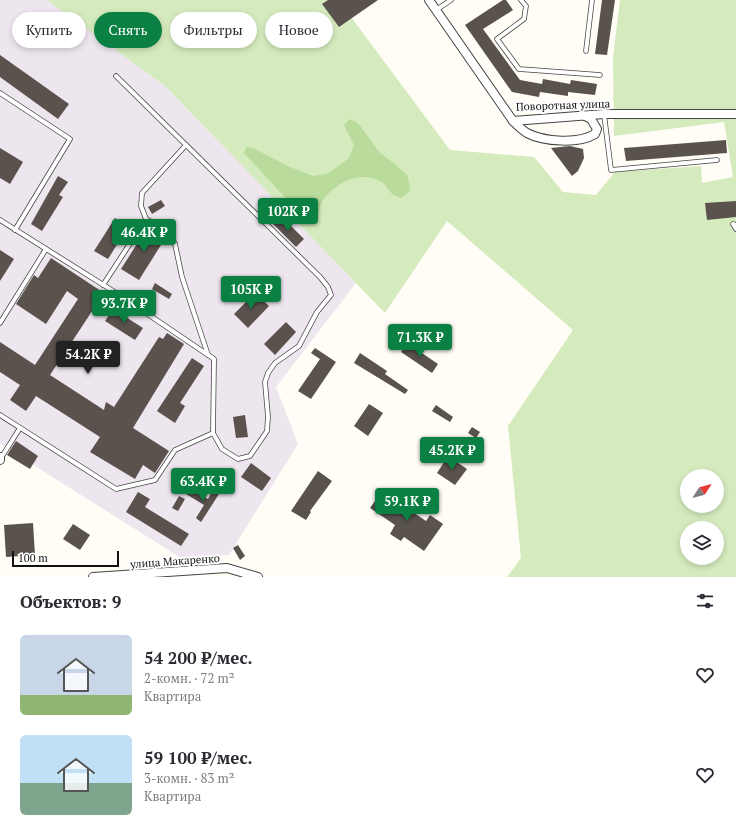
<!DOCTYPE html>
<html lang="ru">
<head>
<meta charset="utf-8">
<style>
  :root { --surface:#fff; --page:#f7f7f7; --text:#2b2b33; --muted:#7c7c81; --accent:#0b8043 }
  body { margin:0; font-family:"PT Serif",serif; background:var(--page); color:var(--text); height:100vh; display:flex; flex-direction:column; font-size:15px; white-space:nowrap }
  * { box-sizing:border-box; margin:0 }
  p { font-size:13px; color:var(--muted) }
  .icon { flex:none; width:22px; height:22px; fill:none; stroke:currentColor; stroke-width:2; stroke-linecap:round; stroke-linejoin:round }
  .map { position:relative; height:577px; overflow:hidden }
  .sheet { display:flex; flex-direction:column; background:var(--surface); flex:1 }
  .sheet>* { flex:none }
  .hud { position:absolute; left:12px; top:12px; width:400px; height:36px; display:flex; gap:8px }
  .needle { width:26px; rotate:54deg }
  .controls { position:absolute; left:680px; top:469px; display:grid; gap:8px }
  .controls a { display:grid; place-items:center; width:44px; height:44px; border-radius:50%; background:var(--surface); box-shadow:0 2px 6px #0003; font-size:20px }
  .scale { position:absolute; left:12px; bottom:10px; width:107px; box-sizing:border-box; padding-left:4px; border:2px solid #111; border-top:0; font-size:11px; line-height:14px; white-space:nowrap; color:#111; -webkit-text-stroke:3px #fff; paint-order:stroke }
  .price { position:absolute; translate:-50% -34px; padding:0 9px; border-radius:4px; background:var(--accent); color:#fff; font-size:13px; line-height:26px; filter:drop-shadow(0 1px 2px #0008) }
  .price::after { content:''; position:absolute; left:50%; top:24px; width:12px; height:9px; margin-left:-6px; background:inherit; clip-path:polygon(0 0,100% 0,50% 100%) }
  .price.current { background:#222; color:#fff }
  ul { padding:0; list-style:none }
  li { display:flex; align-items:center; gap:12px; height:100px; padding:0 20px }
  li span { display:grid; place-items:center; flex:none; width:112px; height:80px; border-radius:6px; color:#555 }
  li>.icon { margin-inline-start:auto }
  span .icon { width:48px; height:48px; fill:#fffc; stroke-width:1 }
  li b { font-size:17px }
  h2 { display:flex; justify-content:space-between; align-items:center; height:48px; padding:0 20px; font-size:17px }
  .pill { padding:0 14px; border-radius:18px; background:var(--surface); box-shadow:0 2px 6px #0003; font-size:14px; line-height:36px }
  .pill.current { background:var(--accent); color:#fff }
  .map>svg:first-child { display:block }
  .industrial { fill:#eee6ef }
  .green { fill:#d5ebbd; fill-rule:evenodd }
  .forest { fill:#b9dc9c }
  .building { fill:#5a524d }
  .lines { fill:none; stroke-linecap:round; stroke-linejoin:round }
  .service-casing { stroke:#444; stroke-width:5.5 }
  .minor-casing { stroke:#444; stroke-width:10 }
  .service { stroke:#fff; stroke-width:4 }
  .minor { stroke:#fff; stroke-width:8 }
  .labels { text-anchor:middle; stroke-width:4; stroke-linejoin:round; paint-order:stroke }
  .street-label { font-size:11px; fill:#111; stroke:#fff }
</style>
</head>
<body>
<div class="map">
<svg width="736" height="577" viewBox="0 0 736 577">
  <rect width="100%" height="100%" fill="#fffdf5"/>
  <polygon class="industrial" points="0,0 47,0 165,86 356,283 276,387 298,444 229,555 181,558 0,444"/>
  <path class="green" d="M47 0H375L351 17 450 150 534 157 563 192 596 195 615 172 701 166 702 183 733 177 724 122 614 136 613 57 620 0H736V577H507L521 558 508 426 573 330 447 221 385 313 165 86ZM687 476H717V506H687ZM687 528H717V558H687Z"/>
  <path class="forest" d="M350 119 358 123 380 153 395 164 408 176 410 191 401 198C385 193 390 186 380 181 360 170 335 183 323 200 320 204 319 212 317 217L304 218 244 153 246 147 253 148 290 167 313 176 327 174 337 167 349 158 354 145 344 125Z"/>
  <g class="building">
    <polygon points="328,0 378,0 339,27 322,4"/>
    <polygon points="503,0 506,0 513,10 483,29 520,80 542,84 543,79 570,84 571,80 597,84 595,95 568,92 568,96 540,92 539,97 512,92 465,25"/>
    <polygon points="602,0 615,0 607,55 595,54"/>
    <polygon points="0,55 69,104 58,119 0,77"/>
    <polygon points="726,140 727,153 626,161 624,148"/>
    <polygon points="570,146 583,149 584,158 578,171 572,176 551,148"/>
    <polygon points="0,148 23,162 10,184 0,178"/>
    <polygon points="58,176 68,182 59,195 63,197 42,231 31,224"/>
    <polygon points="161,200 165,206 152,214 148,207"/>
    <polygon points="736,201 736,217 707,220 705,203"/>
    <polygon points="281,216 304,239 296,247 273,224"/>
    <polygon points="115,218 128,227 108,259 94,251"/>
    <polygon points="149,225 166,237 139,280 121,269"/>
    <polygon points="0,250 14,259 0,281"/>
    <polygon points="51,258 104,293 50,375 104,410 106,402 114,407 159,337 163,339 167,333 184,344 133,428 169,451 155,473 143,465 135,479 90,452 100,437 36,396 26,411 10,400 20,385 0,372 0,342 35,365 78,299 67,291 46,324 16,304 34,275 38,278"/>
    <polygon points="155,283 172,294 169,299 152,289"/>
    <polygon points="255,293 269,306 248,328 234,314"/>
    <polygon points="113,309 143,328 135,340 105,321"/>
    <polygon points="286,322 296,332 275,355 264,344"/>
    <polygon points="407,343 438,364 432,373 401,352"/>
    <polygon points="315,348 336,362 311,399 298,391 320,359 311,353"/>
    <polygon points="360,353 387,371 385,374 408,390 405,394 354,363"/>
    <polygon points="192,358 204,366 180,403 185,406 175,423 157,411"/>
    <polygon points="369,404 383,413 368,436 354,426"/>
    <polygon points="436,405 453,417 450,422 432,411"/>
    <polygon points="245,415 248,437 236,438 233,417"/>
    <polygon points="472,427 480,432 476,438 468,433"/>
    <polygon points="16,441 38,456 30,469 7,455"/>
    <polygon points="448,456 467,469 455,485 437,473"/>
    <polygon points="251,463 271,478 262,491 241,477"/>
    <polygon points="318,471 332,481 310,511 311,512 306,520 291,511"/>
    <polygon points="189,488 208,499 213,490 219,494 201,522 196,518 204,505 186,494"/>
    <polygon points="382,491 426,521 430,515 443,524 424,551 404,537 401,541 390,534 395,525 370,508"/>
    <polygon points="138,492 150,499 145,507 189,534 181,546 126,512"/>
    <polygon points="179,496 185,499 178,511 172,508"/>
    <polygon points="33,523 35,555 6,557 4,525"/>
    <polygon points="73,524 90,535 80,550 63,539"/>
    <polygon points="238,545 245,556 240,560 233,548"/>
  </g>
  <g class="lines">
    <g class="service-casing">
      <g id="service">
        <polyline points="521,0 526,6 524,19 497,39 519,69 600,75"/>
        <polyline points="436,10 451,0"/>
        <polyline points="586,51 592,0"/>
        <polyline points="0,93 70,139 15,230"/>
        <polyline points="604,114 611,170 717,160"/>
        <polyline points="146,219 167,231 175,244 182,277 208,355"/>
        <polyline points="0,220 121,296 214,359 213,433 222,449 238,459 250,456 267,431 268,417 265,382 268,373 275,363 299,346 317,312 331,295 328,287 320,277 116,76"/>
        <polyline points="736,225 733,224 736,229"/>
        <polyline points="103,285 146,219 141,206 142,193 186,145"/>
        <polyline points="0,323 46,249"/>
        <polyline points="0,415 116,489 155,480 175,450 213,433"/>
        <polyline points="1,458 20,428"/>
      </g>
    </g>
    <g class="minor-casing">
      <g id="minor">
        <path d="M429 0 513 121C517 125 522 130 527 133 544 142 579 144 595 134L597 129 591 119 585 116"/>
        <polyline points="513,121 604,114 736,114"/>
        <polyline points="0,457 0,460"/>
        <polyline points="93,577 227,568 258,577"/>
      </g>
    </g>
    <use href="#service" class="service"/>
    <use href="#minor" class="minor"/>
  </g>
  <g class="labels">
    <g class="street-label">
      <text transform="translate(563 105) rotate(-2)" y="4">Поворотная улица</text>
      <text transform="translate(175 561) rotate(-4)" y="4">улица Макаренко</text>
    </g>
  </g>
</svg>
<div class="controls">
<a><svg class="needle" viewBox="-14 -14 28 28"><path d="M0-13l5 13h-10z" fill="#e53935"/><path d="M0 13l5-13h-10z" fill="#7c7c81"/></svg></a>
<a><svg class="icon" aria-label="layers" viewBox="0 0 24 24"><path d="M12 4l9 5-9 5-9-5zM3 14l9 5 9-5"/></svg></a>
</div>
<div class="scale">100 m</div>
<b class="price" style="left:288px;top:232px">102K ₽</b>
<b class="price" style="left:144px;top:253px">46.4K ₽</b>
<b class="price" style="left:251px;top:310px">105K ₽</b>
<b class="price" style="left:124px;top:324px">93.7K ₽</b>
<b class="price" style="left:420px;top:358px">71.3K ₽</b>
<b class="price current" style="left:88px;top:375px">54.2K ₽</b>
<b class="price" style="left:452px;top:471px">45.2K ₽</b>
<b class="price" style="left:203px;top:502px">63.4K ₽</b>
<b class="price" style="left:407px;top:522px">59.1K ₽</b>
<div class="hud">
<a class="pill">Купить</a>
<a class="pill current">Снять</a>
<a class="pill">Фильтры</a>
<a class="pill">Новое</a>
</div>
</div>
<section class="sheet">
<h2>Объектов: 9<svg class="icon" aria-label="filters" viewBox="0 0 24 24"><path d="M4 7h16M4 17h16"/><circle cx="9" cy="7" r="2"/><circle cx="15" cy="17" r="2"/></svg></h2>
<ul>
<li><span style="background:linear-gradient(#c9d6e8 75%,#8fb573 0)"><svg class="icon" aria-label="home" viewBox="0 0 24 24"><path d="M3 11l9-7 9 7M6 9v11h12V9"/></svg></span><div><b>54 200 ₽/мес.</b><p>2-комн. · 72 m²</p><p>Квартира</p></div><svg class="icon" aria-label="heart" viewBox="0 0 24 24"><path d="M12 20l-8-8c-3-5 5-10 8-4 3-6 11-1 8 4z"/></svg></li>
<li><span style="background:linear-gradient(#bfe0f5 60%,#7fa58c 0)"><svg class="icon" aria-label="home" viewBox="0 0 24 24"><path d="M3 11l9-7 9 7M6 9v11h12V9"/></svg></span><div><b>59 100 ₽/мес.</b><p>3-комн. · 83 m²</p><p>Квартира</p></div><svg class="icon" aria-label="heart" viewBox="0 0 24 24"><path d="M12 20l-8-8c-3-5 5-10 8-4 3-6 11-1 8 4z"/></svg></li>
</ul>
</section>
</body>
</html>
